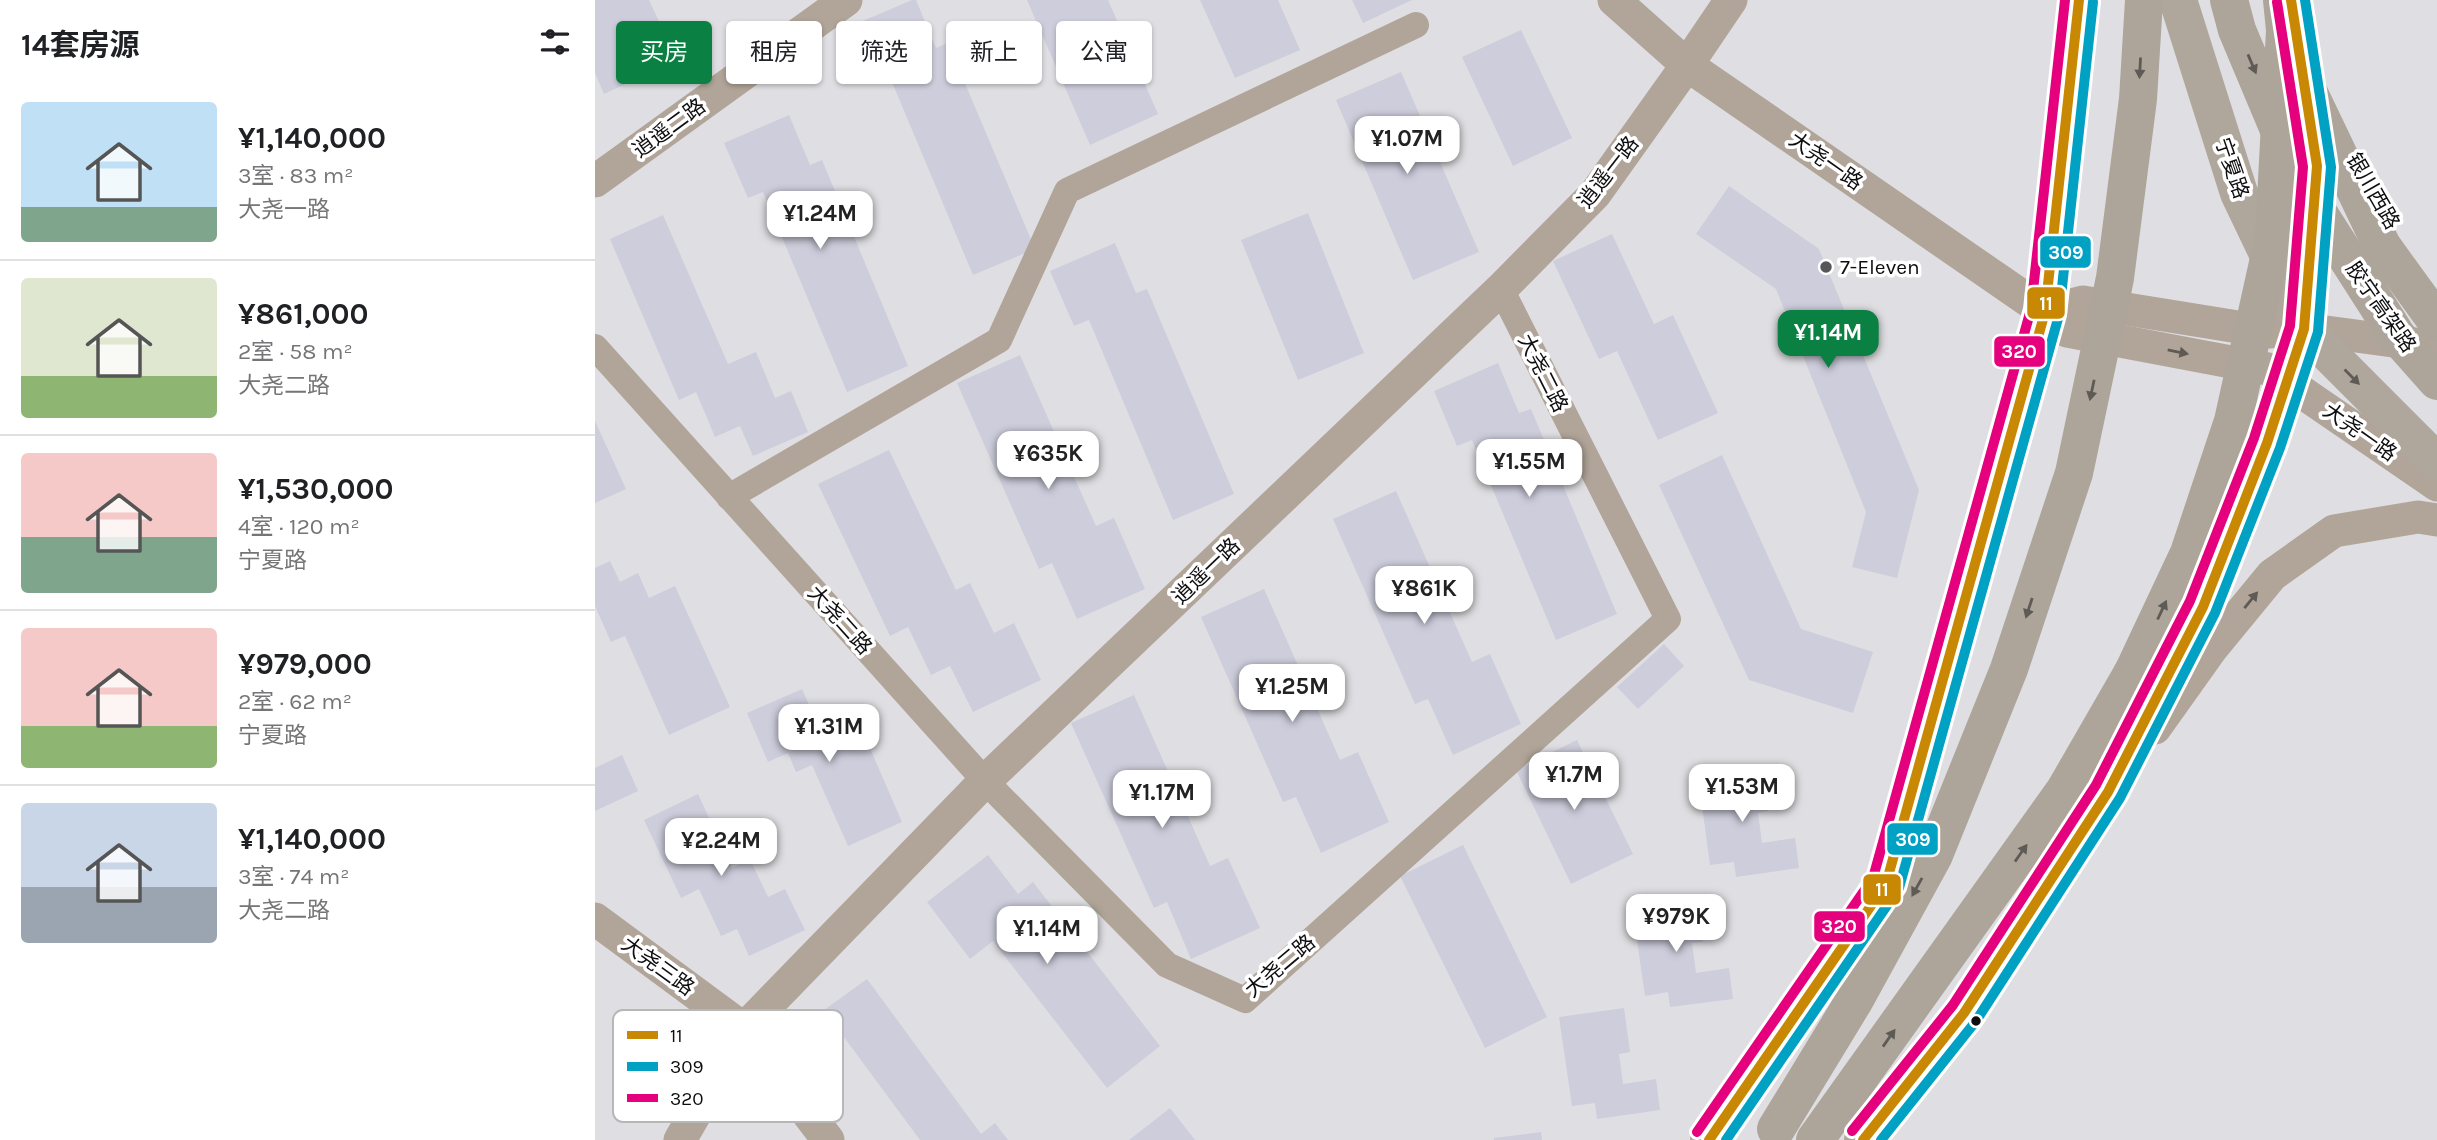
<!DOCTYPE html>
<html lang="zh">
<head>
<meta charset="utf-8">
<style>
  :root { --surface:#fff; --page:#f2f2f2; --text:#202124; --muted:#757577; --line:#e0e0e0; --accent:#0b8043 }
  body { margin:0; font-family:Karla,"Noto Sans SC",sans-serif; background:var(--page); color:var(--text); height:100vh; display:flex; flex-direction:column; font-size:26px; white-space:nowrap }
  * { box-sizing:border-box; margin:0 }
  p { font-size:23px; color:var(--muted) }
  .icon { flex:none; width:38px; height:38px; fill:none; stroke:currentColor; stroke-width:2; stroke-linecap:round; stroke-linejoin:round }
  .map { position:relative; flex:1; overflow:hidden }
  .side { display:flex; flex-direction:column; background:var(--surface); width:595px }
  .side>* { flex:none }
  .top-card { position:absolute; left:21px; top:21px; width:665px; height:63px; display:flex; gap:14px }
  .price { position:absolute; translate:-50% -60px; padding:0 16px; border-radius:14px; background:#fff; color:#222; font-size:23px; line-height:46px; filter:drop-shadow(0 2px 4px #0008) }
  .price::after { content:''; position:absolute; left:50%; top:42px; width:21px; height:16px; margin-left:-10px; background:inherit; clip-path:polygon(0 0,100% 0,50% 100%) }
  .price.current { background:var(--accent); color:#fff }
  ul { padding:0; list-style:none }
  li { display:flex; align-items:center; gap:21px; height:175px; padding:0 21px }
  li+li { border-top:2px solid var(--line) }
  li span { display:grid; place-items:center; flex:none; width:196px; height:140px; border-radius:7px; color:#555 }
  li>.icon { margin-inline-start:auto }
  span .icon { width:84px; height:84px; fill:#fffc; stroke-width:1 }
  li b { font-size:30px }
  h2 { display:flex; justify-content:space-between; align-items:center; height:84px; padding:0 21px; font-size:30px }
  .pill { padding:0 24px; border-radius:7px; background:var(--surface); box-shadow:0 2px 5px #0004; font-size:24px; line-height:63px }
  .pill.current { background:var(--accent); color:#fff }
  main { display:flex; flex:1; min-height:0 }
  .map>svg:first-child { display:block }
  .building { fill:#cdcddc }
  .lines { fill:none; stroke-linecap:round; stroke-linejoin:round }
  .minor { stroke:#b1a599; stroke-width:26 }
  .tertiary { stroke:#b1a599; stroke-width:33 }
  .primary { stroke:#b0a79c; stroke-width:38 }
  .trunk { stroke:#aea59a; stroke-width:38 }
  .trunk-bridge { stroke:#aea59a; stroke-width:38 }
  .bus-1-casing { stroke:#fff; stroke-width:16 }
  .bus-2-casing { stroke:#fff; stroke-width:16 }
  .bus-3-casing { stroke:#fff; stroke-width:16 }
  .bus-1 { stroke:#c88803; stroke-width:10 }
  .bus-2 { stroke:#01a1c4; stroke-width:10 }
  .bus-3 { stroke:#e5007d; stroke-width:10 }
  .oneway { fill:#5e5a55 }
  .oneway2 { fill:#605a54 }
  .oneway3 { fill:#5f5a56 }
  .poi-dot { fill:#57575a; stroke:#fff; stroke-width:2.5 }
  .bus-dot { fill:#0e0e10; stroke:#fff; stroke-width:2.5 }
  .labels { text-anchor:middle; stroke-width:7; stroke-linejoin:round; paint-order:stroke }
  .street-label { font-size:21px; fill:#0e0e10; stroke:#fff }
  .poi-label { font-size:21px; fill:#0e0e10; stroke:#fff; text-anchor:start }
  .key { fill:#fff; stroke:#b7b7b7; stroke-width:2 }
  .key-label { font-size:19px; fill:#0e0e10 }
  .line-badge { stroke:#fff; stroke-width:2.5 }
  .badge-label { font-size:19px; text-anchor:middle; font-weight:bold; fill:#fff }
</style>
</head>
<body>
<main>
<section class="side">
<h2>14套房源<svg class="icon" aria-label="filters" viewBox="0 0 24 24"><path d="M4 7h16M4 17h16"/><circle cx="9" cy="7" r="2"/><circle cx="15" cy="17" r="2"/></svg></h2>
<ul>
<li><span style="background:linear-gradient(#bfe0f5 75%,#7fa58c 0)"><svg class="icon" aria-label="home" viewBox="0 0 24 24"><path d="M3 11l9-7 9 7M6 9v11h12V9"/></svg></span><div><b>¥1,140,000</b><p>3室 · 83 m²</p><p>大尧一路</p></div></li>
<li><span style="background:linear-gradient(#dfe7d0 70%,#8fb573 0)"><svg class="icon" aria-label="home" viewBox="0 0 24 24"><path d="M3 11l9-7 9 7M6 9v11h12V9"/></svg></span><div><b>¥861,000</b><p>2室 · 58 m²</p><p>大尧二路</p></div></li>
<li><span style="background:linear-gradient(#f6c9c9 60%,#7fa58c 0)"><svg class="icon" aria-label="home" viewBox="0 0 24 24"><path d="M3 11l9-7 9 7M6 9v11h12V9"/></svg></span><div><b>¥1,530,000</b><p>4室 · 120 m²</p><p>宁夏路</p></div></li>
<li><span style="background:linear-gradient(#f6c9c9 70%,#8fb573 0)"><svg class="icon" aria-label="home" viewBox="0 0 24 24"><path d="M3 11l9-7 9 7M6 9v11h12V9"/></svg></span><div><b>¥979,000</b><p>2室 · 62 m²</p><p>宁夏路</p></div></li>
<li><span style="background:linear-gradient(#c9d6e8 60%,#9aa5b1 0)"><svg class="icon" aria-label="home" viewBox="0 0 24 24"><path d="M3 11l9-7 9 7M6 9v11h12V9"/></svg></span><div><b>¥1,140,000</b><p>3室 · 74 m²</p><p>大尧二路</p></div></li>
</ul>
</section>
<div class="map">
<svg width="1842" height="1140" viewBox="0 0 1842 1140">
  <rect width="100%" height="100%" fill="#dfdfe3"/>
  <g class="building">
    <polygon points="0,0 54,0 82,60 9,94 0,73"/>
    <polygon points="317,0 321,0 341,48 353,43 440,249 378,275 294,75 279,81 256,26"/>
    <polygon points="432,0 513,0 563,114 495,145"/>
    <polygon points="605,0 683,0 705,50 640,78"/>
    <polygon points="757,0 817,0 768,23"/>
    <polygon points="926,30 977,138 918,166 867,57"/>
    <polygon points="806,72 884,252 818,280 741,100"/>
    <polygon points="194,115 215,165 227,160 313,366 252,392 168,192 153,198 129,143"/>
    <polygon points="1134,186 1224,249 1324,490 1302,578 1257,567 1271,512 1181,289 1101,234"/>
    <polygon points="713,213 769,353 703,380 646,240"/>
    <polygon points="68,215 133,364 161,352 180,398 196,391 213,432 158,456 145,426 120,437 101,392 84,400 15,239"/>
    <polygon points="1017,234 1059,324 1078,315 1123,413 1063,440 1022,351 1004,359 958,261"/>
    <polygon points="520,243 541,293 552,289 639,494 578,520 494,320 479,326 455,271"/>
    <polygon points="425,355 501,526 519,518 550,589 482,619 457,563 444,569 362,383"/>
    <polygon points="903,363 924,413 936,409 1022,614 961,640 877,440 862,446 839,391"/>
    <polygon points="0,421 31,489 0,503"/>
    <polygon points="294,450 361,590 375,583 399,633 419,623 446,680 378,712 355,666 336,675 313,627 295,636 223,484"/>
    <polygon points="1127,455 1206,629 1278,652 1258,713 1154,680 1064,485"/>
    <polygon points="801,491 877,662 895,654 926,724 858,755 833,699 820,704 738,519"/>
    <polygon points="15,561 25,582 43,573 54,598 80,586 135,707 74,735 30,636 16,642 0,606 0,568"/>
    <polygon points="669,589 745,760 763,752 794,822 726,853 701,797 688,802 606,617"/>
    <polygon points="1069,644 1089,666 1043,709 1022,687"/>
    <polygon points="207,689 220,718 233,712 246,741 268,732 307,822 253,846 217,765 201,772 193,753 173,762 152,713"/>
    <polygon points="539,695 615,866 633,858 665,928 596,959 572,902 559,908 476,723"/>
    <polygon points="982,740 1038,854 976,884 921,770"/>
    <polygon points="27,755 43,791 0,811 0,768"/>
    <polygon points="1167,767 1173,811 1163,813 1167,843 1200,838 1204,868 1141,877 1139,862 1115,865 1103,776"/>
    <polygon points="103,794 137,868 155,859 173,897 190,889 210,930 154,956 142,929 126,936 104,889 86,898 49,820"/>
    <polygon points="868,845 952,1017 890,1048 805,876"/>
    <polygon points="393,855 423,894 438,882 565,1046 512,1088 398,941 375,959 332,902"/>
    <polygon points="1102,898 1108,942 1097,943 1101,973 1134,968 1138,999 1075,1007 1073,992 1050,996 1037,906"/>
    <polygon points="272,979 386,1134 400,1123 413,1140 325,1140 229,1010"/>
    <polygon points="1029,1008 1035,1052 1024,1054 1028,1084 1061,1079 1065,1110 1002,1119 1000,1103 977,1106 964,1017"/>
    <polygon points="575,1108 600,1140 534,1140"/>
    <polygon points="946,1132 947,1140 899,1140 899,1138"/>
  </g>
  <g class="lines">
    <g class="minor">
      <polyline points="0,347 390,781 572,965 650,1000 1073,619 906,289"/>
      <polyline points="134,497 404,340 472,191 821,25"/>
    </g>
    <g class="tertiary">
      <polyline points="1019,0 1092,65 1450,312 1472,331 1673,369 1842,485"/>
      <polyline points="0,181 251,0"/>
      <polyline points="1450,312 1488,302 1674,332 1709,329 1842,347"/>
      <polyline points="1560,728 1617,648 1677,575 1739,531 1823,517 1842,520"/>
      <polyline points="0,919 149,1029 233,1140"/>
      <polyline points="85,1140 149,1029 390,781 906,289 1000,194 1092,65 1136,0"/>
    </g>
    <g class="primary">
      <polyline points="1583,0 1644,193 1709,329 1842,462"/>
      <polyline points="1114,1140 1291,884 1450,312 1484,0"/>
      <polyline points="1268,1140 1369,1013 1513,792 1608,607 1672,443 1709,329 1722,166 1712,99"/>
    </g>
    <g class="trunk">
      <polyline points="1787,246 1842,322"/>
      <polyline points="1220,1140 1470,790 1538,672"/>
    </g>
    <g class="trunk-bridge">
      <polyline points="1634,0 1642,30 1710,192 1802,336 1842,381"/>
      <polyline points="1691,45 1787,246"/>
      <polyline points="1538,672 1594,553 1638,421 1679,236 1690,30 1687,0"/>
      <polyline points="1181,1129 1259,1001 1339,855 1414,669 1479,473 1520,278 1543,99 1549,0"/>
    </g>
    <g class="bus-1-casing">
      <g id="bus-1">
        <polyline points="1114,1140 1291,884 1450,312 1484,0"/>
        <polyline points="1268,1140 1369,1013 1513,792 1608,607 1672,443 1709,329 1722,166 1696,0"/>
      </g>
    </g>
    <g class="bus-2-casing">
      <g id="bus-2">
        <polyline points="1131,1140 1304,888 1464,315 1498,2"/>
        <polyline points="1286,1140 1381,1021 1525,798 1620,613 1685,448 1723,332 1736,167 1710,0"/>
      </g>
    </g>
    <g class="bus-3-casing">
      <g id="bus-3">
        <polyline points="1257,1131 1358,1005 1501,785 1595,601 1659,438 1695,326 1708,167 1682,2"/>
        <polyline points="1102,1132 1278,878 1436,309 1470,0"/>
      </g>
    </g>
    <use href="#bus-1" class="bus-1"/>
    <use href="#bus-2" class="bus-2"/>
    <use href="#bus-3" class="bus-3"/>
  </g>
  <defs><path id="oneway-solid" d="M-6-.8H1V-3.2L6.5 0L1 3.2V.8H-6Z" transform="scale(1.75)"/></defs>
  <g class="oneway">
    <use href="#oneway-solid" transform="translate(1657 64) rotate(67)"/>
    <use href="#oneway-solid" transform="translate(1545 68) rotate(93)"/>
    <use href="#oneway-solid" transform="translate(1497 390) rotate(102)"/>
    <use href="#oneway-solid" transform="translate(1434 608) rotate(108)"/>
    <use href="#oneway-solid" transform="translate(1567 610) rotate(-65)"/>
    <use href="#oneway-solid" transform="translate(1426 853) rotate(-55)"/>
    <use href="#oneway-solid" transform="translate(1322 887) rotate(119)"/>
    <use href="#oneway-solid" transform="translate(1294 1038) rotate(-55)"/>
  </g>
  <g class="oneway2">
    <use href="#oneway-solid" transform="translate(1583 352) rotate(11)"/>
    <use href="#oneway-solid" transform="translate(1656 600) rotate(-51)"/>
  </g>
  <use class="oneway3" href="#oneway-solid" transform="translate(1757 377) rotate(45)"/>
  <circle class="poi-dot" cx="1231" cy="267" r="7"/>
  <circle class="bus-dot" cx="1381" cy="1021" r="6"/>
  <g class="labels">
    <g class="street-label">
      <text transform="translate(74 128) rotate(-36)" y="7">逍遥二路</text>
      <text transform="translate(1231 161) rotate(35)" y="7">大尧一路</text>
      <text transform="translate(1637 168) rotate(71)" y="7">宁夏路</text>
      <text transform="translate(1013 172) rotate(-52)" y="7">逍遥一路</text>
      <text transform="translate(1778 191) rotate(60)" y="7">银川西路</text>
      <text transform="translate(1786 307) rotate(55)" y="7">胶宁高架路</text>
      <text transform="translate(948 373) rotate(63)" y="7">大尧二路</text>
      <text transform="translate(1765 432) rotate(35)" y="7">大尧一路</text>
      <text transform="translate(611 571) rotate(-44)" y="7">逍遥一路</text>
      <text transform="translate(245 620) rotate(48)" y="7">大尧二路</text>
      <text transform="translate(63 966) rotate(36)" y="7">大尧三路</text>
      <text transform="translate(685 966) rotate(-40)" y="7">大尧二路</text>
    </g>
    <g class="poi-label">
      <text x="1245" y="274">7-Eleven</text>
    </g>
  </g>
  <rect x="18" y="1010" width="230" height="112" rx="10" class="key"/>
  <rect x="32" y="1031" width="31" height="8" fill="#c88803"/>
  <rect x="32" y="1062" width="31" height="9" fill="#01a1c4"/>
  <rect x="32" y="1094" width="31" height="8" fill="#e5007d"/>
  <g class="key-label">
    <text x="75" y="1042">11</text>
    <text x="75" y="1073">309</text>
    <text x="75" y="1105">320</text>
  </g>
  <g class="line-badge">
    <rect x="1444" y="235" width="53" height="34" rx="7" fill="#01a1c4"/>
    <rect x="1431" y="286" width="40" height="34" rx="7" fill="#c88803"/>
    <rect x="1398" y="335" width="53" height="33" rx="7" fill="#e5007d"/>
    <rect x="1291" y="822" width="53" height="34" rx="7" fill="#01a1c4"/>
    <rect x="1267" y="873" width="40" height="33" rx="7" fill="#c88803"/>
    <rect x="1218" y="910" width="53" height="33" rx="7" fill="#e5007d"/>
  </g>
  <g class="badge-label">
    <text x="1471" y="259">309</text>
    <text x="1451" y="310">11</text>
    <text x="1424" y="358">320</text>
    <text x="1318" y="846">309</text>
    <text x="1287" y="896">11</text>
    <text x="1244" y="933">320</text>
  </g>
</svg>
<b class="price" style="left:812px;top:176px">¥1.07M</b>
<b class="price" style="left:225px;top:251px">¥1.24M</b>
<b class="price current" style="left:1233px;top:370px">¥1.14M</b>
<b class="price" style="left:453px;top:491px">¥635K</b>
<b class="price" style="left:934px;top:499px">¥1.55M</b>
<b class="price" style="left:829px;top:626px">¥861K</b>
<b class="price" style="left:697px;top:724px">¥1.25M</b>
<b class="price" style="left:234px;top:764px">¥1.31M</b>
<b class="price" style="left:979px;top:812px">¥1.7M</b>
<b class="price" style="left:1147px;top:824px">¥1.53M</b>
<b class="price" style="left:567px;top:830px">¥1.17M</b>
<b class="price" style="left:126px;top:878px">¥2.24M</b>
<b class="price" style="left:1081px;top:954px">¥979K</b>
<b class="price" style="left:452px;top:966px">¥1.14M</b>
<div class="top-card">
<a class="pill current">买房</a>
<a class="pill">租房</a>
<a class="pill">筛选</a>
<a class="pill">新上</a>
<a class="pill">公寓</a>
</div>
</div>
</main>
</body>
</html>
